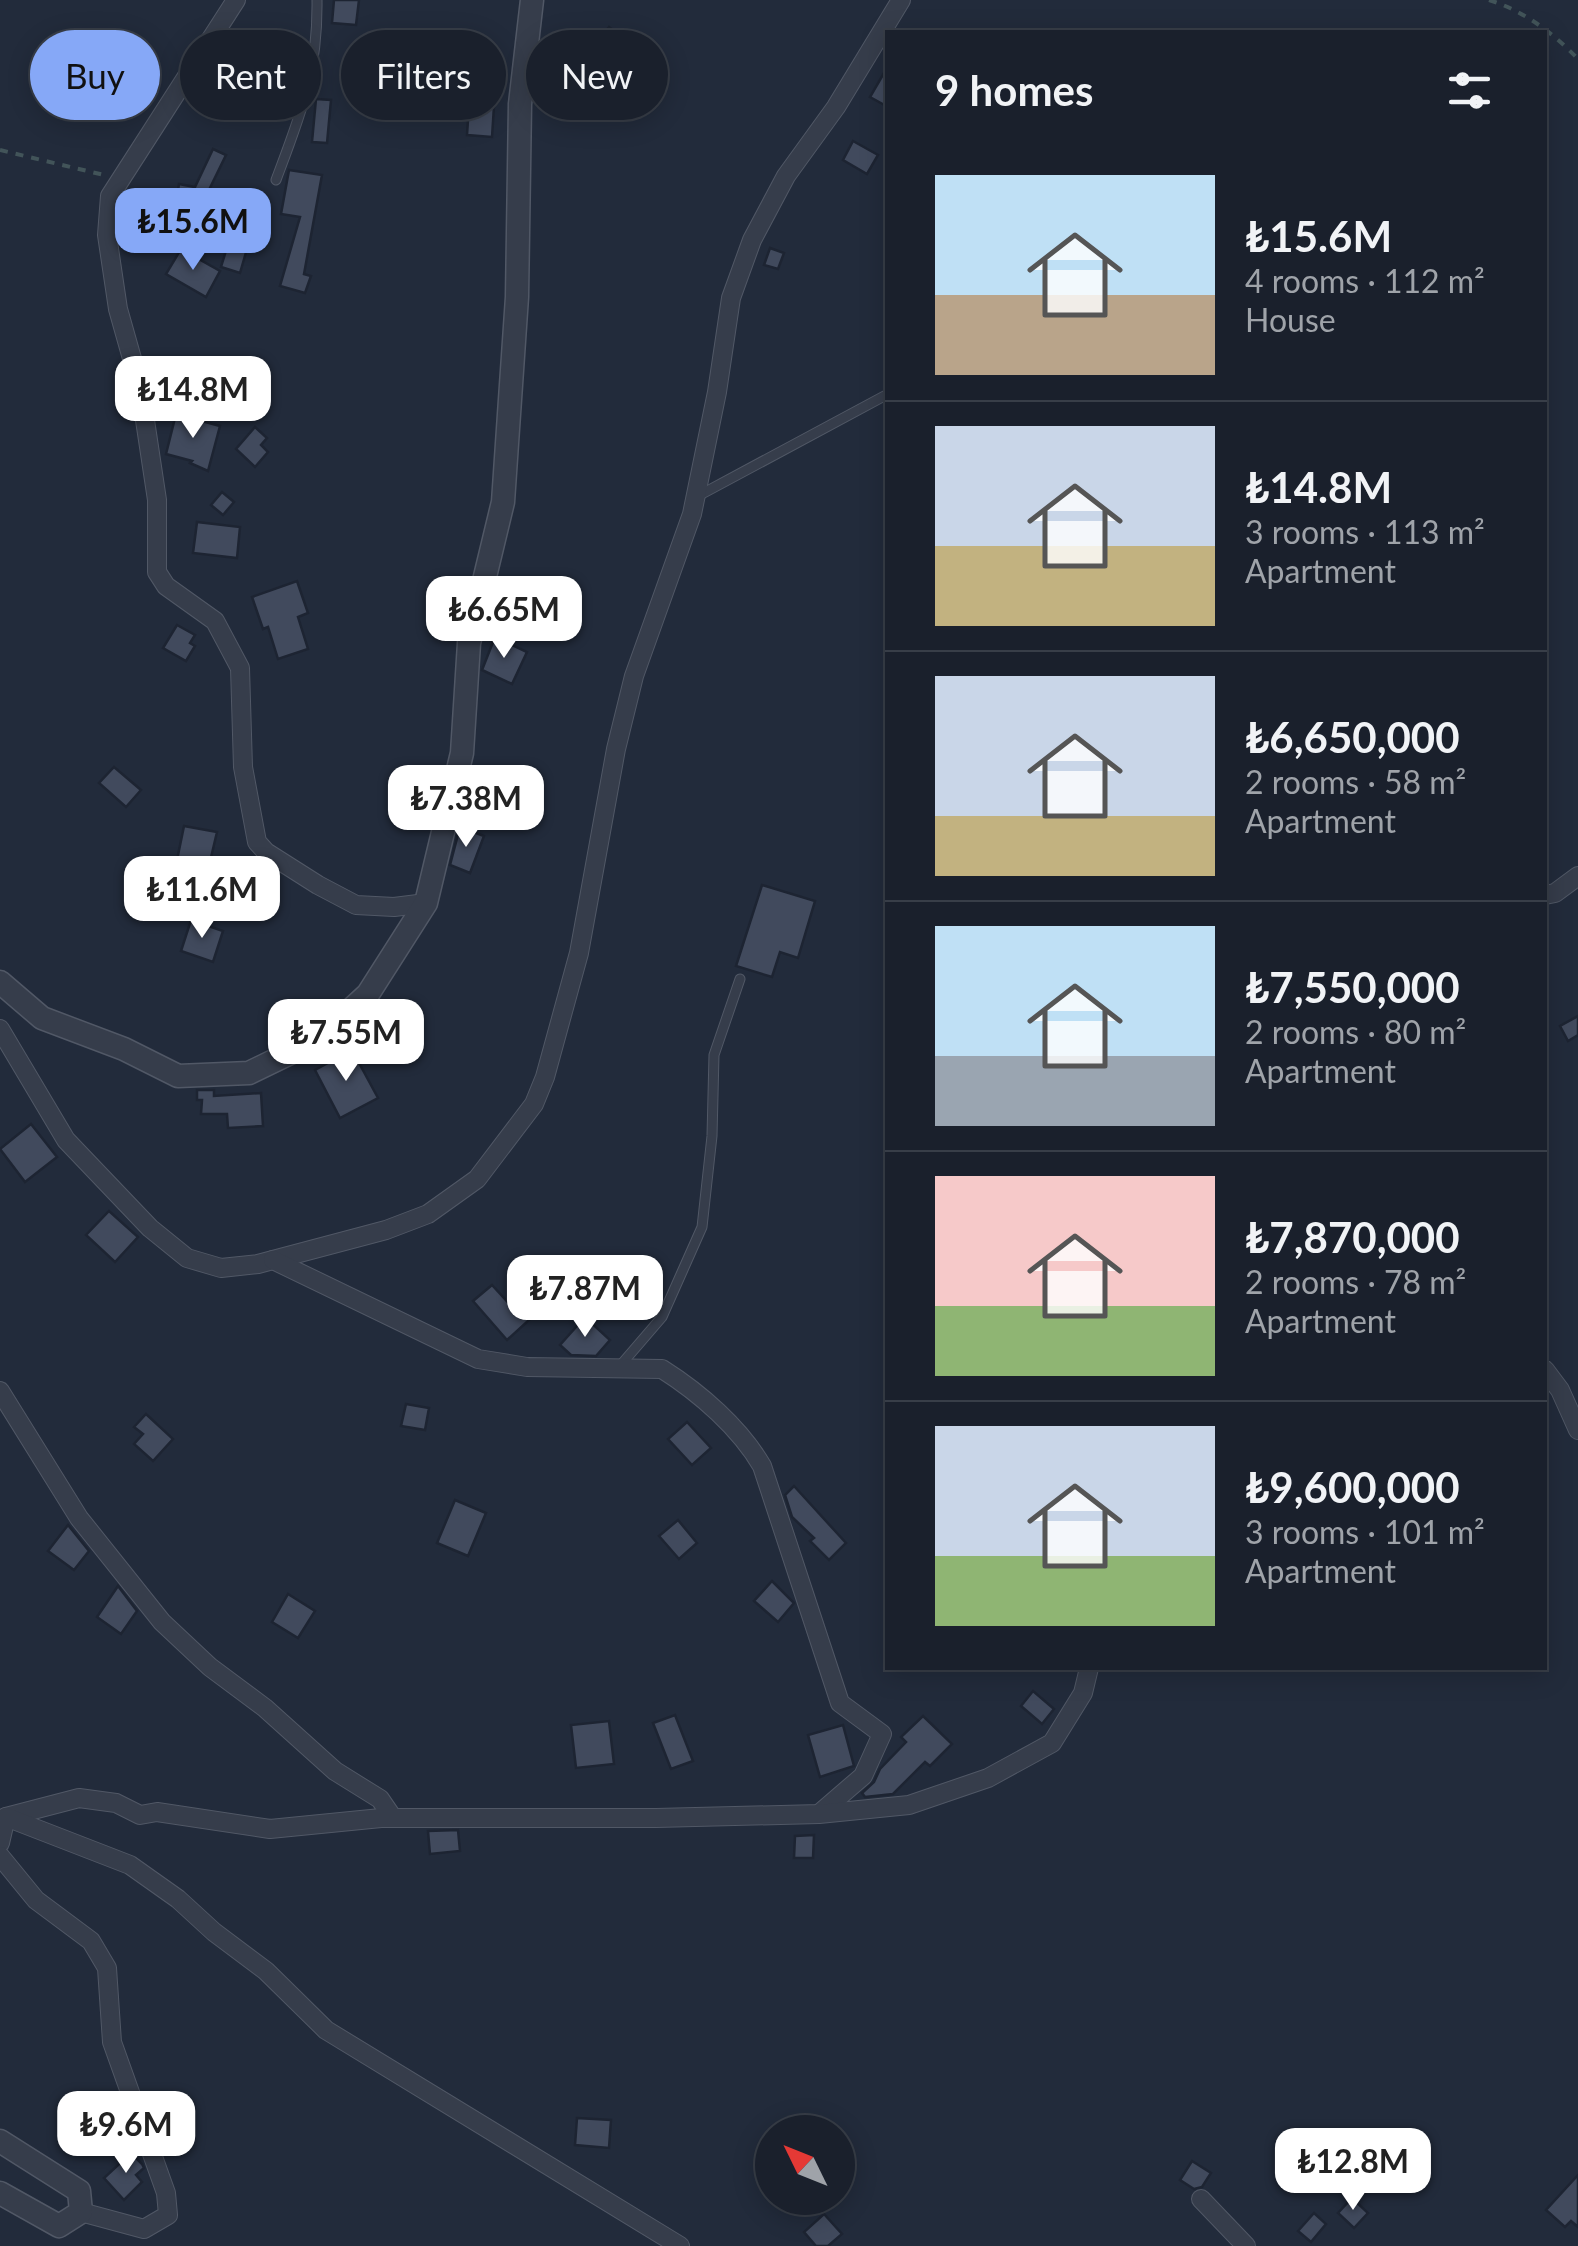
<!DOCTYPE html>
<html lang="en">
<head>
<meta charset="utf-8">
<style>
  :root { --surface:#1a202c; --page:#232834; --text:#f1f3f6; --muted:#9fa3a9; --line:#383e48; --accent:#86a8f7 }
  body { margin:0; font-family:Lato,sans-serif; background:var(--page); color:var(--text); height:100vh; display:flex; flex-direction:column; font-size:38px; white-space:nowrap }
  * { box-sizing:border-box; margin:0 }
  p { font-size:32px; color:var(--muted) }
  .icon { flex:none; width:55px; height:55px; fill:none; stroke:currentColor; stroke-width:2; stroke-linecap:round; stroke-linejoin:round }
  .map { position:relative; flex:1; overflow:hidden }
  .details { position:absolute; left:885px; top:30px; width:662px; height:1640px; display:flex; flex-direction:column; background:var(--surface); border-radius:0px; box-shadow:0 5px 25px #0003,0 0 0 2px var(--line) }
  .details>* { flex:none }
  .guide { position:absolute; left:30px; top:30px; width:705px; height:90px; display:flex; gap:20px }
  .needle { width:65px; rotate:313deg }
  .fabs { position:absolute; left:755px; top:2115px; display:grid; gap:20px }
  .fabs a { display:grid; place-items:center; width:100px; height:100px; border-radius:50%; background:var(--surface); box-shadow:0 5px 25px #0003,0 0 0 2px var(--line); font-size:50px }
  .price { position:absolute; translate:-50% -85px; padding:0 22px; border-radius:20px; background:#fff; color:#222; font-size:32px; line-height:65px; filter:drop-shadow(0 2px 5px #0008) }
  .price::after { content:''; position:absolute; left:50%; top:60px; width:30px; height:22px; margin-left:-15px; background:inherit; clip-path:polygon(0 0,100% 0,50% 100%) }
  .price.on { background:var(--accent); color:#111 }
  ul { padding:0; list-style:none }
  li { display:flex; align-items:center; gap:30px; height:250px; padding:0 50px }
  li+li { border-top:2px solid var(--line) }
  li span { display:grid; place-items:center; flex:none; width:280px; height:200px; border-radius:0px; color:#555 }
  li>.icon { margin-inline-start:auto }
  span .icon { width:120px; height:120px; fill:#fffc; stroke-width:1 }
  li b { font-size:42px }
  h2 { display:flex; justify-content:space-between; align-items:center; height:120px; padding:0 50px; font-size:42px }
  .pill { padding:0 35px; border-radius:45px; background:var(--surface); box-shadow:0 5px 25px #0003,0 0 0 2px var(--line); font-size:35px; line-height:90px }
  .pill.on { background:var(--accent); color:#111 }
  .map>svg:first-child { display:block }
  .building { fill:#414a5d; stroke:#1d2432; stroke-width:2.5 }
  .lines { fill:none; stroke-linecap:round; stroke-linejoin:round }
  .service-casing { stroke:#515866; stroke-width:11 }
  .minor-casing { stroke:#515866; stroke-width:20 }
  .tertiary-casing { stroke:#515866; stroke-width:25 }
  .path { stroke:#425459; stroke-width:4; stroke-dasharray:8 8; stroke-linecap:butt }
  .service { stroke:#363d4b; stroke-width:9 }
  .minor { stroke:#363d4b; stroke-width:18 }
  .tertiary { stroke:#363d4b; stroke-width:22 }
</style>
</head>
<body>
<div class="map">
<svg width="1578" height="2246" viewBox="0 0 1578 2246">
  <rect width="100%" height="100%" fill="#222b3b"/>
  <g class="building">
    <polygon points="334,0 359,0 356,25 332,23"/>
    <polygon points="609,27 636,47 616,72 590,53"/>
    <polygon points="888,66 888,107 870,97"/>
    <polygon points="316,99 331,100 327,143 312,142"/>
    <polygon points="469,105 494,106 492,137 467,135"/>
    <polygon points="853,141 878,155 867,174 843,160"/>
    <polygon points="213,149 226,155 209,190 218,191 212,221 174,213 179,184 195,187"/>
    <polygon points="289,170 322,175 304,274 311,276 305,293 280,286 300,217 281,214"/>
    <polygon points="141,200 161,219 150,230 131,212"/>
    <polygon points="228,244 247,249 240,273 221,267"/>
    <polygon points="770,248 784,253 778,269 764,265"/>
    <polygon points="181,249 220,271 206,297 166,274"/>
    <polygon points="176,414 220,426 208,471 190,463 192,461 166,454"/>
    <polygon points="255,427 267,438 261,445 268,452 255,467 236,449"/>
    <polygon points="222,492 234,502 223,515 211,505"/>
    <polygon points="197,522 240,527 237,558 193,553"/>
    <polygon points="297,581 308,613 298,617 308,649 278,659 268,627 263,629 252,597"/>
    <polygon points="177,625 195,635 190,643 195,646 186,661 163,648"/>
    <polygon points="495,637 527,652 512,684 482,670"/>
    <polygon points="114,767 141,790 126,807 99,783"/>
    <polygon points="184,826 217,832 209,866 177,860"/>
    <polygon points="460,827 484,836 470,873 450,865"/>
    <polygon points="762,885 815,901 798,958 780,952 772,977 736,966"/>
    <polygon points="191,920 223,931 213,962 181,951"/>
    <polygon points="1578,1016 1578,1035 1568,1041 1560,1026"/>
    <polygon points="352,1050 378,1098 340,1118 315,1070"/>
    <polygon points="197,1090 214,1090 214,1096 261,1093 263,1126 228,1128 227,1114 201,1114 202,1100 197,1100"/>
    <polygon points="31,1124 57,1157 25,1182 0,1149"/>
    <polygon points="109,1211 138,1237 115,1262 86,1235"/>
    <polygon points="492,1285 515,1310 531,1298 540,1310 507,1340 473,1301"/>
    <polygon points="585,1317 610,1340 596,1356 571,1355 560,1345"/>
    <polygon points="406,1404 429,1408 425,1430 401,1426"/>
    <polygon points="146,1414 173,1439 153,1461 134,1444 143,1434 134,1427"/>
    <polygon points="687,1422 711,1448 692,1465 668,1439"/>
    <polygon points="794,1486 846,1543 829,1560 810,1541 814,1538 792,1517 785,1495"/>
    <polygon points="455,1500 486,1513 468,1556 437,1543"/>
    <polygon points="678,1520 697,1543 679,1559 659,1536"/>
    <polygon points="68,1525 89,1551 74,1570 48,1551"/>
    <polygon points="772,1581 794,1603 778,1622 754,1601"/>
    <polygon points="118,1586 137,1611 121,1634 97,1617"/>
    <polygon points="288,1594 315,1611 298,1638 272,1622"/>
    <polygon points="1033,1691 1054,1709 1042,1724 1021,1706"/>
    <polygon points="675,1715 693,1761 671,1769 653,1723"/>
    <polygon points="923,1716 952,1744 930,1766 925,1762 893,1794 865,1797 862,1793 874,1782 880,1769 906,1742 901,1737"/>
    <polygon points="609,1721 614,1764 576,1768 571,1725"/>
    <polygon points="843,1725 854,1766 820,1777 808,1735"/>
    <polygon points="458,1830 460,1851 430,1854 428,1831"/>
    <polygon points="814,1835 813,1858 794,1858 795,1836"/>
    <polygon points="577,2118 611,2120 609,2148 575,2145"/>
    <polygon points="131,2153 142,2164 144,2168 136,2175 142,2182 124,2200 104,2178"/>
    <polygon points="1192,2161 1211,2173 1202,2187 1194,2189 1180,2180"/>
    <polygon points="1578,2175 1578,2227 1571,2221 1565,2227 1546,2210"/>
    <polygon points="1352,2198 1368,2213 1354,2228 1338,2213"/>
    <polygon points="1314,2213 1326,2224 1311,2242 1298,2231"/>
    <polygon points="824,2214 842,2234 828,2246 816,2246 804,2232"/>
  </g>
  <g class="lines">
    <g class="service-casing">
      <g id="service">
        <path d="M276 180C301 113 318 73 317 0"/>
        <polyline points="698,496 888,394"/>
        <polyline points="619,1367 662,1317 702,1227 712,1136 714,1055 740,979"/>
      </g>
    </g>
    <g class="minor-casing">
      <g id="minor">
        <polyline points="236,0 110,196 107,235 118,309 140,387 157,500 157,572 166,586 215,621 240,668 243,767 257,842 266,852 318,885 356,905 394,907 426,903"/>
        <polyline points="1545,895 1555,893 1578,876"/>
        <polyline points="0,1029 66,1140 150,1228 187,1258 221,1268 258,1264 386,1230 428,1214 477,1179 534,1104 545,1077 579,953 616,749 634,676 692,514 717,392 731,298 752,240 786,176 836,107 901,0"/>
        <path d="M273 1260 478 1359 527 1367 662 1369C700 1393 740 1428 762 1466L840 1703 882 1734 863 1776 820 1813"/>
        <polyline points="1545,1370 1560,1390 1578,1430"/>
        <polyline points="0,1391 79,1518 162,1622 210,1667 265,1708 335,1771 380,1799 393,1818"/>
        <polyline points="6,1817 79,1798 116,1803 140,1815 157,1812 270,1829 381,1818 656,1818 819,1814 909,1805 988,1778 1052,1743 1083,1693 1089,1668"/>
        <polyline points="0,1843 6,1817 130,1865 178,1899 214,1932 266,1971 326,2030 680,2246"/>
        <polyline points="0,1856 36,1900 91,1941 107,1968 112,2042 166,2193 168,2215 144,2229 81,2212"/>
        <polyline points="1201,2199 1246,2246"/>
      </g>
    </g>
    <g class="tertiary-casing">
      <g id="tertiary">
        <polyline points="0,982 42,1018 124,1049 178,1076 249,1073 319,1039 368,994 426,903 462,753 469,643 503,502 517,297 520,104 532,0"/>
        <polyline points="0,2141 79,2191 81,2212 59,2226 0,2193"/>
      </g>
    </g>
    <g class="path">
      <path d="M1489 0C1524 11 1553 33 1578 59"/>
      <polyline points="0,150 104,175"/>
    </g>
    <use href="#service" class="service"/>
    <use href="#minor" class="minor"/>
    <use href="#tertiary" class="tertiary"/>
  </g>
</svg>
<div class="fabs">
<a><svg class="needle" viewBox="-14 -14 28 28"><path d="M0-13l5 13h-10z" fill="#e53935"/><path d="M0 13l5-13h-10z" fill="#9fa3a9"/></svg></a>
</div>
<b class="price on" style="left:193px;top:273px">₺15.6M</b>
<b class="price" style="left:193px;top:441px">₺14.8M</b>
<b class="price" style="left:504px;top:661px">₺6.65M</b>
<b class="price" style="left:466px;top:850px">₺7.38M</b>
<b class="price" style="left:202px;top:941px">₺11.6M</b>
<b class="price" style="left:346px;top:1084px">₺7.55M</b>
<b class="price" style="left:585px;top:1340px">₺7.87M</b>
<b class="price" style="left:126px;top:2176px">₺9.6M</b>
<b class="price" style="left:1353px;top:2213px">₺12.8M</b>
<div class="guide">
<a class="pill on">Buy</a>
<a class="pill">Rent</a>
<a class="pill">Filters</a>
<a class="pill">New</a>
</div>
<section class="details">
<h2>9 homes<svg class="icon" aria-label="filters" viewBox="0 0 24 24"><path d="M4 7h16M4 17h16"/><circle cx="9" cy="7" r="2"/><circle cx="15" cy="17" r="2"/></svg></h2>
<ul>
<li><span style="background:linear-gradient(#bfe0f5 60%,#b9a48a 0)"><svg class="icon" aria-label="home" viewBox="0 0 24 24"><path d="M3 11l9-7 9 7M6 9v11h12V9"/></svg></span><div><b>₺15.6M</b><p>4 rooms · 112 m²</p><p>House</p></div></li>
<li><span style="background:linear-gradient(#c9d6e8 60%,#c2b280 0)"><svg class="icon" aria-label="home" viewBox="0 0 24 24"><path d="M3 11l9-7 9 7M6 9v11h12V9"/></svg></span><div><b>₺14.8M</b><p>3 rooms · 113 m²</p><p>Apartment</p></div></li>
<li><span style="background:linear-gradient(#c9d6e8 70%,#c2b280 0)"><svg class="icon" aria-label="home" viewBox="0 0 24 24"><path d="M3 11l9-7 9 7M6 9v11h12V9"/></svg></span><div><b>₺6,650,000</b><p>2 rooms · 58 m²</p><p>Apartment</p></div></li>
<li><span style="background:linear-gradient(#bfe0f5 65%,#9aa5b1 0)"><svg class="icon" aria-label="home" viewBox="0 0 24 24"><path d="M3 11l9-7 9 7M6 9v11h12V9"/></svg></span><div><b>₺7,550,000</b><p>2 rooms · 80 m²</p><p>Apartment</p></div></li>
<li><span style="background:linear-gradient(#f6c9c9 65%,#8fb573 0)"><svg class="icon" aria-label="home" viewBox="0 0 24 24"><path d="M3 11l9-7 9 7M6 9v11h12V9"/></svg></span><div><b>₺7,870,000</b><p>2 rooms · 78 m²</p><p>Apartment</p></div></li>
<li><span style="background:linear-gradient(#c9d6e8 65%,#8fb573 0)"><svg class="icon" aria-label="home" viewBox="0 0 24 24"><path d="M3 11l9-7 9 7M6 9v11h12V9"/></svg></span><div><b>₺9,600,000</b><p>3 rooms · 101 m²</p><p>Apartment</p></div></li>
</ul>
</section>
</div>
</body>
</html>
